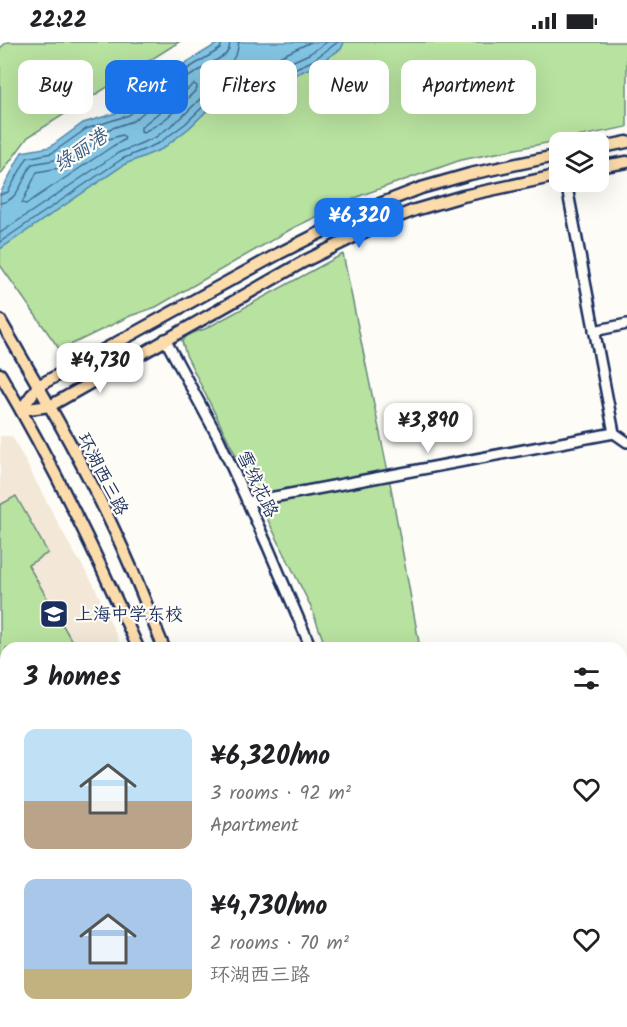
<!DOCTYPE html>
<html lang="en">
<head>
<meta charset="utf-8">
<style>
  :root { --surface:#fff; --page:#f2f2f2; --text:#202124; --muted:#757577; --accent:#1a73e8 }
  body { margin:0; font-family:Kalam,"LXGW WenKai TC",sans-serif; background:var(--page); color:var(--text); height:100vh; display:flex; flex-direction:column; font-size:22px; white-space:nowrap }
  * { box-sizing:border-box; margin:0 }
  p { font-size:20px; color:var(--muted) }
  .icon { flex:none; width:33px; height:33px; fill:none; stroke:currentColor; stroke-width:2; stroke-linecap:round; stroke-linejoin:round }
  .map { position:relative; flex:1; overflow:hidden }
  .drawer { position:absolute; left:0px; top:600px; width:627px; height:386px; display:flex; flex-direction:column; background:var(--surface); border-radius:18px 18px 0 0; box-shadow:0 6px 24px #0002 }
  .drawer>* { flex:none }
  .banner { position:absolute; left:18px; top:18px; width:591px; height:54px; display:flex; gap:12px }
  .controls { position:absolute; left:549px; top:90px; display:grid; gap:12px }
  .controls a { display:grid; place-items:center; width:60px; height:60px; border-radius:12px; background:var(--surface); box-shadow:0 6px 24px #0002; font-size:30px }
  .price { position:absolute; translate:-50% -51px; padding:0 14px; border-radius:12px; background:#fff; color:#222; font-size:20px; line-height:39px; filter:drop-shadow(0 2px 3px #0008) }
  .price::after { content:''; position:absolute; left:50%; top:36px; width:18px; height:14px; margin-left:-9px; background:inherit; clip-path:polygon(0 0,100% 0,50% 100%) }
  .price.active { background:var(--accent); color:#fff }
  ul { padding:0; list-style:none }
  li { display:flex; align-items:center; gap:18px; height:150px; padding:0 24px }
  li span { display:grid; place-items:center; flex:none; width:168px; height:120px; border-radius:12px; color:#555 }
  li>.icon { margin-inline-start:auto }
  span .icon { width:72px; height:72px; fill:#fffc; stroke-width:1 }
  li b { font-size:26px }
  h2 { display:flex; justify-content:space-between; align-items:center; height:72px; padding:0 24px; font-size:26px }
  .pill { padding:0 21px; border-radius:12px; background:var(--surface); box-shadow:0 6px 24px #0002; font-size:21px; line-height:54px }
  .pill.active { background:var(--accent); color:#fff }
  .status { display:flex; justify-content:space-between; align-items:center; height:42px; padding:0 30px; background:var(--surface); direction:ltr }
  .status svg { height:16px; fill:currentColor }
  .map>svg:first-child { display:block }
  .built { fill:#f3e8d7 }
  .green { fill:#b8e29f; stroke:#6a887e; stroke-width:1.5 }
  .water { fill:#82c5e3; stroke:#5989ae; stroke-width:1.5 }
  .lines { fill:none; stroke-linecap:round; stroke-linejoin:round }
  .shore { stroke:#446b93; stroke-width:1.5 }
  .minor-casing { stroke:#1b2f5e; stroke-width:14 }
  .major-casing { stroke:#1b2f5e; stroke-width:15 }
  .minor { stroke:#fdfcf7; stroke-width:9 }
  .major { stroke:#fddcac; stroke-width:10 }
  .labels { text-anchor:middle; stroke-width:4.5; stroke-linejoin:round; paint-order:stroke }
  .street-label { font-size:18px; fill:#1b2f5e; stroke:#fdfcf7 }
  .poi-label { font-size:18px; fill:#1b2f5e; stroke:#fdfcf7; text-anchor:start }
  .water-label { font-size:20px; font-style:italic; fill:#3a5c86; stroke:#fdfcf7 }
</style>
</head>
<body>
<div class="status"><b>22:22</b><svg viewBox="0 0 49 12"><path d="M0 12V9h3v3zM5 12V6h3v6zM10 12V3h3v9zM15 12V0h3v12zM26 1h20v11H26zM47 4h2v5h-2z"/></svg></div>
<div class="map">
<svg width="627" height="985" viewBox="0 0 627 985">
  <rect width="100%" height="100%" fill="#fdfcf7"/>
  <filter id="ink" filterUnits="userSpaceOnUse"><feTurbulence type="fractalNoise" baseFrequency=".0167" numOctaves="2"/><feDisplacementMap in="SourceGraphic" scale="12" xChannelSelector="R" yChannelSelector="G"/><feConvolveMatrix kernelMatrix="1 2 1 2 8 2 1 2 1" color-interpolation-filters="sRGB"/></filter>
  <g filter="url(#ink)">
    <polygon class="built" points="0,394 12,394 69,502 94,543 122,606 6,606 6,753 0,755"/>
    <g class="green">
      <polygon points="7,0 179,0 28,95 0,133 0,6"/>
      <polygon points="344,0 627,0 627,85 461,118 362,153 293,186 156,265 130,274 60,308 0,223 0,207 125,122 162,106 189,86 218,58 239,45 281,39 341,7"/>
      <polygon points="343,212 389,435 420,606 326,606 311,565 186,313 182,299 189,292 205,287"/>
      <polygon points="16,454 48,511 28,523 76,606 6,606 6,682 0,671 0,463"/>
      <polygon points="6,766 6,980 243,980 245,985 0,985 0,769"/>
      <polygon points="437,980 494,980 495,985 438,985"/>
    </g>
    <polygon class="water" points="220,0 344,0 341,7 315,24 281,39 239,45 218,58 189,86 162,107 125,122 0,207 0,152 22,110 50,105 83,81 126,68 177,26"/>
    <g class="lines">
      <g class="shore">
        <polyline points="239,0 237,10 232,19 234,22 275,17 311,0"/>
        <path d="M194 42 197 44V47C181 63 165 81 143 90L141 89V85Z"/>
        <polygon points="122,93 125,95 124,98 113,104 26,162 22,161 37,130 59,126 93,102"/>
        <polyline points="0,153 8,150 27,116 52,111 86,87 129,73 181,31 220,7 222,0"/>
        <path d="M0 161C18 160 23 136 32 122L55 118 89 94 133 79 185 37 225 13 229 7 230 0"/>
        <polyline points="0,191 118,111 156,95 181,76 209,48 233,33 278,26 309,12 327,0"/>
        <polyline points="0,200 122,117 159,101 185,82 214,54 236,39 280,33 312,19 338,0"/>
      </g>
      <g class="minor-casing">
        <g id="minor">
          <polyline points="566,140 614,391 627,400"/>
          <polyline points="594,289 627,282"/>
          <polyline points="165,297 219,397 268,505 311,606"/>
          <polyline points="247,460 614,391"/>
          <polyline points="621,654 627,653"/>
          <polyline points="621,875 627,873"/>
          <polyline points="428,980 429,985"/>
        </g>
      </g>
      <g class="major-casing">
        <g id="major">
          <polyline points="598,106 627,100"/>
          <polyline points="598,125 627,120"/>
          <path d="M0 278C46 357 93 437 129 521 142 549 152 578 164 606"/>
          <path d="M0 332C52 420 97 513 138 606"/>
          <polyline points="21,368 38,344 278,212 367,167 421,146 470,132 560,113"/>
          <polyline points="21,368 50,364 303,220 382,181 415,168 463,154 560,133"/>
          <polyline points="263,980 264,985"/>
          <polyline points="288,980 289,985"/>
        </g>
      </g>
      <use href="#minor" class="minor"/>
      <use href="#major" class="major"/>
    </g>
  </g>
  <defs>
    <g id="school-square" transform="scale(1.5)"><rect x="-9" y="-9" width="18" height="18" rx="4" fill="#1b2f5e" stroke="#fdfcf7"/><path d="M0-5L7-2L0 1L-7-2ZM-4 1L0 2.5L4 1V4Q0 6-4 4Z" fill="#fff"/></g>
  </defs>
  <g fill-rule="evenodd">
    <use href="#school-square" x="54" y="572"/>
  </g>
  <g class="labels">
    <g class="street-label">
      <text transform="translate(103 432) rotate(63)" y="6">环湖西三路</text>
      <text transform="translate(258 442) rotate(65)" y="6">雪绒花路</text>
    </g>
    <g class="poi-label">
      <text x="75" y="578">上海中学东校</text>
    </g>
    <g class="water-label">
      <text transform="translate(80 108) rotate(-34)" y="7">绿丽港</text>
    </g>
  </g>
</svg>
<div class="controls">
<a><svg class="icon" aria-label="layers" viewBox="0 0 24 24"><path d="M12 4l9 5-9 5-9-5zM3 14l9 5 9-5"/></svg></a>
</div>
<b class="price active" style="left:359px;top:207px">¥6,320</b>
<b class="price" style="left:100px;top:352px">¥4,730</b>
<b class="price" style="left:428px;top:412px">¥3,890</b>
<div class="banner">
<a class="pill">Buy</a>
<a class="pill active">Rent</a>
<a class="pill">Filters</a>
<a class="pill">New</a>
<a class="pill">Apartment</a>
</div>
<section class="drawer">
<h2>3 homes<svg class="icon" aria-label="filters" viewBox="0 0 24 24"><path d="M4 7h16M4 17h16"/><circle cx="9" cy="7" r="2"/><circle cx="15" cy="17" r="2"/></svg></h2>
<ul>
<li><span style="background:linear-gradient(#bfe0f5 60%,#b9a48a 0)"><svg class="icon" aria-label="home" viewBox="0 0 24 24"><path d="M3 11l9-7 9 7M6 9v11h12V9"/></svg></span><div><b>¥6,320/mo</b><p>3 rooms · 92 m²</p><p>Apartment</p></div><svg class="icon" aria-label="heart" viewBox="0 0 24 24"><path d="M12 20l-8-8c-3-5 5-10 8-4 3-6 11-1 8 4z"/></svg></li>
<li><span style="background:linear-gradient(#a9c7e8 75%,#c2b280 0)"><svg class="icon" aria-label="home" viewBox="0 0 24 24"><path d="M3 11l9-7 9 7M6 9v11h12V9"/></svg></span><div><b>¥4,730/mo</b><p>2 rooms · 70 m²</p><p>环湖西三路</p></div><svg class="icon" aria-label="heart" viewBox="0 0 24 24"><path d="M12 20l-8-8c-3-5 5-10 8-4 3-6 11-1 8 4z"/></svg></li>
</ul>
</section>
</div>
</body>
</html>
